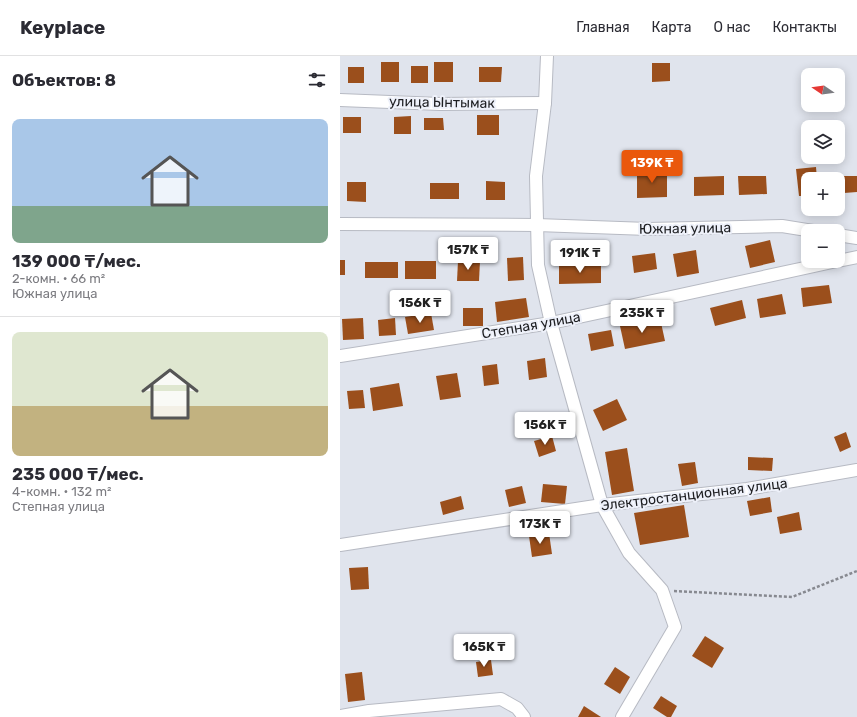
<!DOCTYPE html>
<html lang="ru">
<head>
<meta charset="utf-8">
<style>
  :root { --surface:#fff; --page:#f2f2f3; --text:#2b2b33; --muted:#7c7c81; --line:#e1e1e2; --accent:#ea580c }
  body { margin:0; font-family:Rubik,sans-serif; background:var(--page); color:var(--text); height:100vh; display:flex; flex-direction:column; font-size:15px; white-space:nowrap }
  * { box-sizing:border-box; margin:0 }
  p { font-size:13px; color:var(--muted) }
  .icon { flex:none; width:22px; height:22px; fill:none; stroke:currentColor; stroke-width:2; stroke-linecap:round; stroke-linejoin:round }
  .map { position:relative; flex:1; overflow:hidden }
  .panel { display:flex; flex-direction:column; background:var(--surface); width:340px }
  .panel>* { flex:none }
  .needle { width:26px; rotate:283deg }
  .buttons { position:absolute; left:461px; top:12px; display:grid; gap:8px }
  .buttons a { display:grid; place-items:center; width:44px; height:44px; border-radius:8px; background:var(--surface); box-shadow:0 2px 10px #0003; font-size:20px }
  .price { position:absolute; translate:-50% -34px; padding:0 9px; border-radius:4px; background:#fff; color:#222; font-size:13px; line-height:26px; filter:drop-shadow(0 1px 2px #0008) }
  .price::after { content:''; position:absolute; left:50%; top:24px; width:12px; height:9px; margin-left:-6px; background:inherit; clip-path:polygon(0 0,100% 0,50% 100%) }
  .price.selected { background:var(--accent); color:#fff }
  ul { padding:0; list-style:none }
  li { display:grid; align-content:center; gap:8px; height:212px; padding:0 12px }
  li+li { border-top:1px solid var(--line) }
  li span { display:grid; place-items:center; height:124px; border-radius:8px; color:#555 }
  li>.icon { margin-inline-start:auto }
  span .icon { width:72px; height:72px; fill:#fffc; stroke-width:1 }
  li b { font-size:17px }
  h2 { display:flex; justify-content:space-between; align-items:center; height:48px; padding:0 12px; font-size:17px }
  header { display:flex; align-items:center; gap:24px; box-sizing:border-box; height:56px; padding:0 20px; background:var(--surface); border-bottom:1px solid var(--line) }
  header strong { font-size:19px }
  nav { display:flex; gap:22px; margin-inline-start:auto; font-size:14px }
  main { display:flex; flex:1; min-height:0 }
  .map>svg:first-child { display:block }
  .building { fill:#9b4f1c }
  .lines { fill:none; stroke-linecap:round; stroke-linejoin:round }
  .minor-casing { stroke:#b7bac3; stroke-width:14 }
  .path { stroke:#878990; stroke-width:2.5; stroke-dasharray:3 2; stroke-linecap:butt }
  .minor { stroke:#fff; stroke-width:12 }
  .labels { text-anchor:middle; stroke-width:4; stroke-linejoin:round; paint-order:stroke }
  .street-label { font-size:14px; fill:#1e1f22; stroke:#eef1fa }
</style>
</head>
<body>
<header>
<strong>Keyplace</strong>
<nav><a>Главная</a><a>Карта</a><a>О нас</a><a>Контакты</a></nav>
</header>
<main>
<section class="panel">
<h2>Объектов: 8<svg class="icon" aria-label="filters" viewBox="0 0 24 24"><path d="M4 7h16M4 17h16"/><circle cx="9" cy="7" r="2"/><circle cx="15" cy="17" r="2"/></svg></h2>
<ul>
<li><span style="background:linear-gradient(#a9c7e8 70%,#7fa58c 0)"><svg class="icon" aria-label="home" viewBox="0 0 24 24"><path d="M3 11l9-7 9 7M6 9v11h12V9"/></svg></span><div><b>139 000 ₸/мес.</b><p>2-комн. · 66 m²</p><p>Южная улица</p></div></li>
<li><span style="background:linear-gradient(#dfe7d0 60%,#c2b280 0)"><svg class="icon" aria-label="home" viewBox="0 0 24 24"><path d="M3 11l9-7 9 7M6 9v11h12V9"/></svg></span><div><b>235 000 ₸/мес.</b><p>4-комн. · 132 m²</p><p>Степная улица</p></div></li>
</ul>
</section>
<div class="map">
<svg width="517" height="661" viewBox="0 0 517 661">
  <rect width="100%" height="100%" fill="#e0e4ed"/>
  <g class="building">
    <rect x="41" y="6" width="18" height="20"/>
    <rect x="94" y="6" width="19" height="20"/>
    <polygon points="312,7 330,7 330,25 312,26"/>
    <rect x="71" y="10" width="17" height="17"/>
    <rect x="8" y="11" width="16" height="16"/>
    <polygon points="139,11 162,11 161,26 139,26"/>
    <rect x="137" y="59" width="22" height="20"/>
    <polygon points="71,60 71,78 54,78 54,61"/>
    <rect x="3" y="61" width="18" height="16"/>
    <polygon points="84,62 103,62 104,74 84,74"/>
    <polygon points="476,111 477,123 468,123 468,140 459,140 456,113"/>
    <polygon points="297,114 327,114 327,141 297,142"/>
    <polygon points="384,120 384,139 354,140 354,121"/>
    <polygon points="398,120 426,120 427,138 399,139"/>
    <polygon points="504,120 517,120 517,136 504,137"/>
    <polygon points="146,125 165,126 165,144 146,144"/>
    <polygon points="7,126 26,126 26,146 7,145"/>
    <rect x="90" y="127" width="29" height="16"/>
    <polygon points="430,184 435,206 410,212 405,190"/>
    <polygon points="356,194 359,217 337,221 333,198"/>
    <polygon points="315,197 317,213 294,217 292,200"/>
    <polygon points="183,201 184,224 168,225 167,202"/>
    <rect x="0" y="204" width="5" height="15"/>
    <rect x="65" y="205" width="31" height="18"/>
    <polygon points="118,205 140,205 139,225 117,225"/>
    <rect x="25" y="206" width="33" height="16"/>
    <polygon points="219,208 261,208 261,227 219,228"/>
    <polygon points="489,229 492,247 463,251 461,232"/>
    <polygon points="442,238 446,258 420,262 417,243"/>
    <polygon points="186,242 189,261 157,266 155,246"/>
    <polygon points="402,244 406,262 375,270 370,252"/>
    <rect x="123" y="252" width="20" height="18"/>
    <polygon points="91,257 94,274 68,278 65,261"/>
    <polygon points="23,262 24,283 3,284 2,263"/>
    <polygon points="55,262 56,279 39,280 38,264"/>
    <polygon points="320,262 325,285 285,293 280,270"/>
    <polygon points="271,274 274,290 251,295 248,278"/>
    <polygon points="205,302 207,321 189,324 187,305"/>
    <polygon points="157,308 159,328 144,330 142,310"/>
    <polygon points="117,317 121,341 100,344 96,320"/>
    <polygon points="59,327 63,350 33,355 30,332"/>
    <polygon points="23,334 25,352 9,353 7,335"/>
    <polygon points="277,343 287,364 263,375 253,354"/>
    <polygon points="506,376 511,391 500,396 494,381"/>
    <polygon points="212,380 216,395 199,401 194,385"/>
    <polygon points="287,392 294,435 272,439 265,396"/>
    <polygon points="408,401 433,402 432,415 408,414"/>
    <polygon points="355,406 358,427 342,430 338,408"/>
    <polygon points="203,428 227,430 225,448 201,446"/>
    <polygon points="182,430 186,447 169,451 165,434"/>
    <polygon points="121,440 124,453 103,459 100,446"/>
    <polygon points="430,441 432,456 410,460 407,445"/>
    <polygon points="344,449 349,481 300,489 294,457"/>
    <polygon points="459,456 462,474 440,478 437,461"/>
    <polygon points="209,477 212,498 192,501 189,480"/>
    <polygon points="28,511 29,533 11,534 9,512"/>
    <polygon points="365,580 384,592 372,612 352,600"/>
    <polygon points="151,604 153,619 138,621 136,606"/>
    <polygon points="275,611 290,621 280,638 264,628"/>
    <polygon points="22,616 25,644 8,646 5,618"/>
    <polygon points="321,640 337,650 331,661 327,661 313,652"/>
    <polygon points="244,650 261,661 238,661"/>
  </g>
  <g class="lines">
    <g class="minor-casing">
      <g id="minor">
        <polyline points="207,0 205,47 196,120 198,209 211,267 262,449 289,497 322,534 335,571 282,661"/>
        <polyline points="0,44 100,48 205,47"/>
        <polyline points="0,168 197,169 308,173 442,170 473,175"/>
        <polyline points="498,179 517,182"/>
        <polyline points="498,205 517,201"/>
        <polyline points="0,300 211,267 497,205"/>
        <polyline points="0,489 262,449 407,433 517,414"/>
        <polyline points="0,660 29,655 161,643 177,652 184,661"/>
      </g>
    </g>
    <polyline class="path" points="334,535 452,541 517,515"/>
    <use href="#minor" class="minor"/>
  </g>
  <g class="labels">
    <g class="street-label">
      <text transform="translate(102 46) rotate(1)" y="5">улица Ынтымак</text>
      <text transform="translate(345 172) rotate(-1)" y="5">Южная улица</text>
      <text transform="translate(191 269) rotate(-10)" y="5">Степная улица</text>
      <text transform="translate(354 438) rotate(-7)" y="5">Электростанционная улица</text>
    </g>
  </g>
</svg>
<div class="buttons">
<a><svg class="needle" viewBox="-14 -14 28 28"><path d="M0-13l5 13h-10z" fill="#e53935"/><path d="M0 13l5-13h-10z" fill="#7c7c81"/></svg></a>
<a><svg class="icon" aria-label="layers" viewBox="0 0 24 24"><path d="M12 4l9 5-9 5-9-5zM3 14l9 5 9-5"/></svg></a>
<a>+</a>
<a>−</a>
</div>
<b class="price selected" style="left:312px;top:128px">139K ₸</b>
<b class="price" style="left:128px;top:215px">157K ₸</b>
<b class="price" style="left:240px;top:218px">191K ₸</b>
<b class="price" style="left:80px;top:268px">156K ₸</b>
<b class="price" style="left:302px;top:278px">235K ₸</b>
<b class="price" style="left:205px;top:390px">156K ₸</b>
<b class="price" style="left:200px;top:489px">173K ₸</b>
<b class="price" style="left:144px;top:612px">165K ₸</b>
</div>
</main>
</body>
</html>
